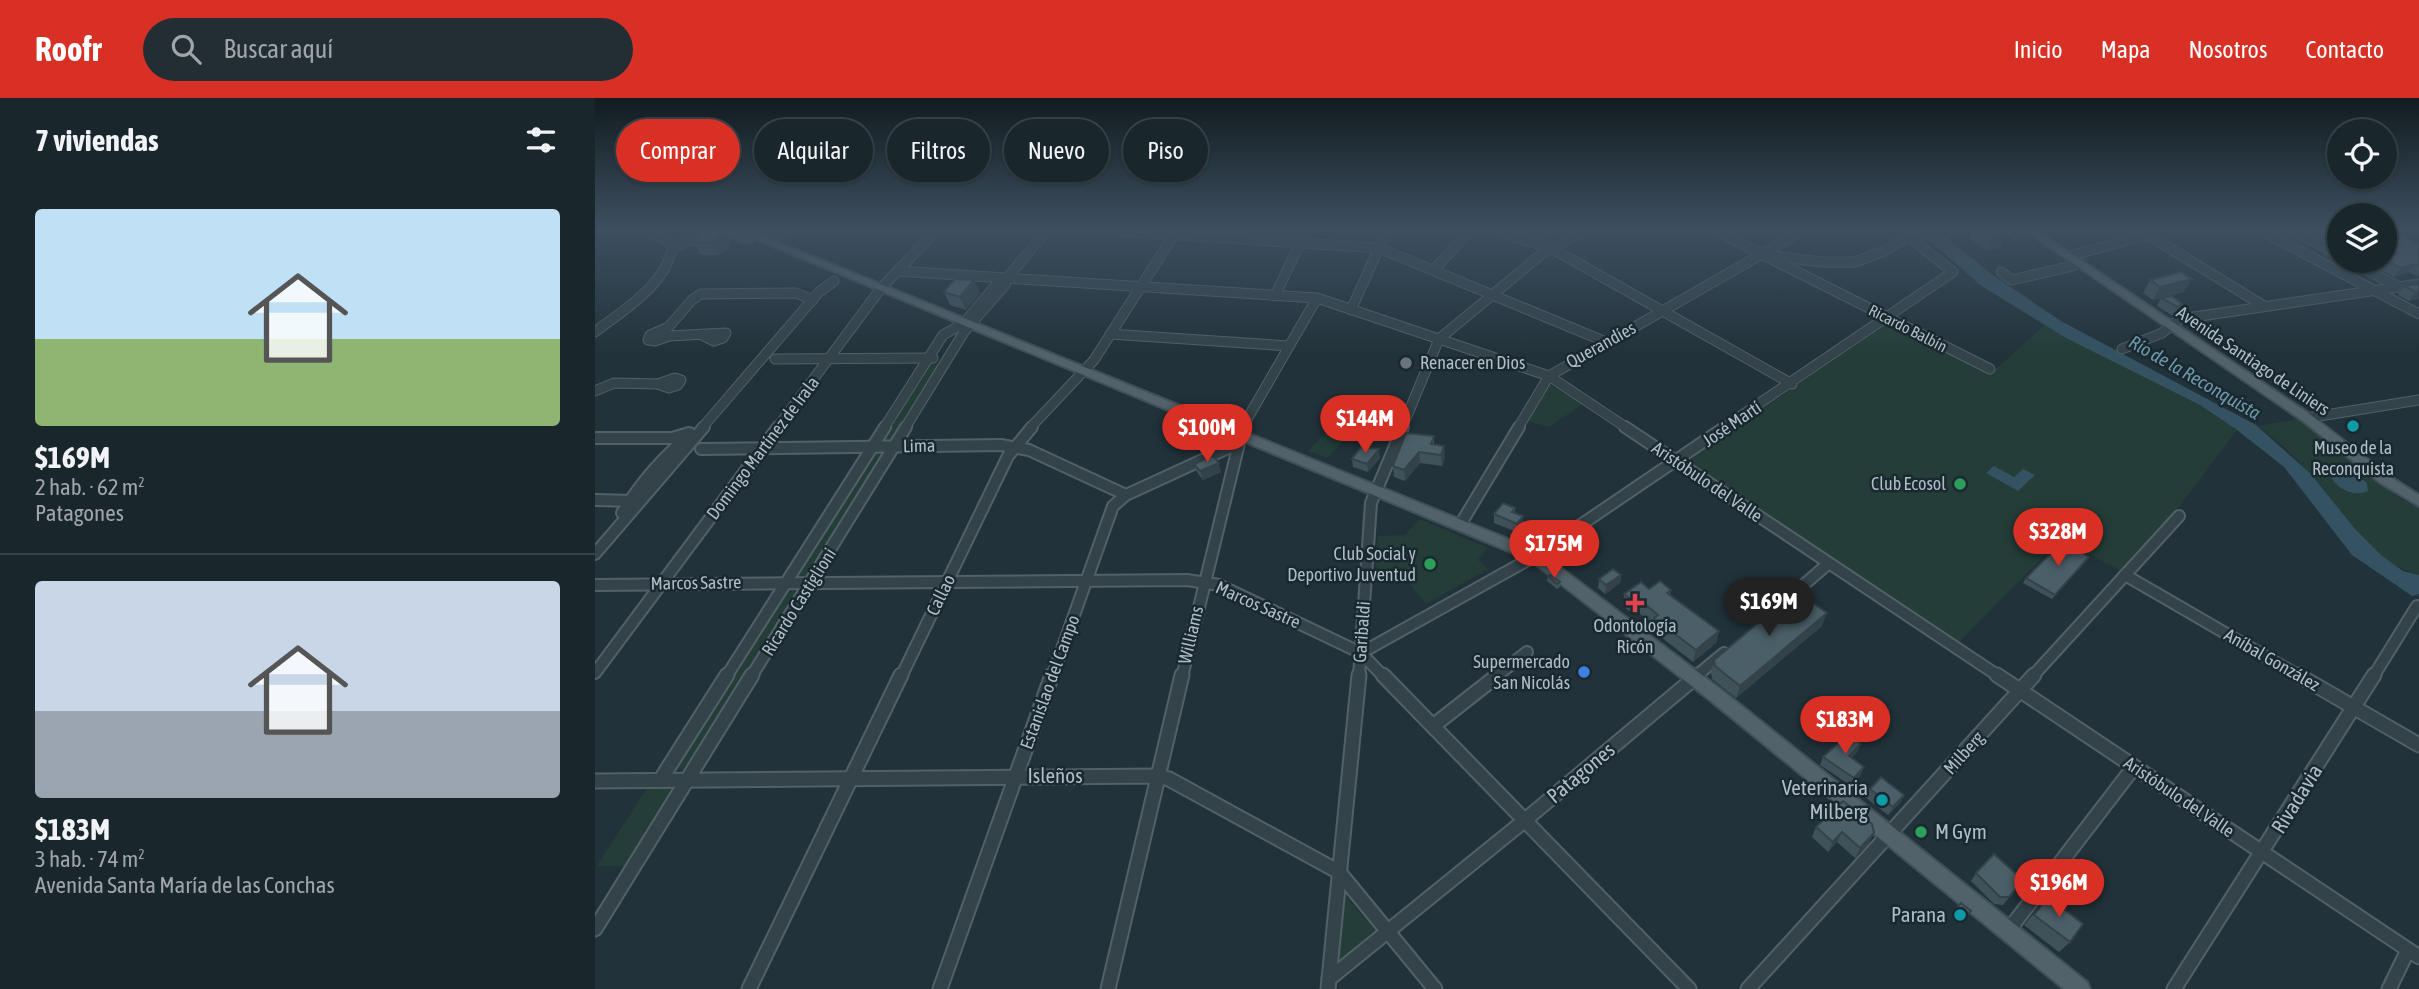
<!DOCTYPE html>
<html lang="es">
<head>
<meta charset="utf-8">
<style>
  :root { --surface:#19262c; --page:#222e34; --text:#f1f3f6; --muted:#9fa5a9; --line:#374348; --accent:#d93025 }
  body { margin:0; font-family:"Asap Condensed",sans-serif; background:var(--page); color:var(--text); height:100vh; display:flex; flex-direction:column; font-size:26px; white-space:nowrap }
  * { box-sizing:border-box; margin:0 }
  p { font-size:23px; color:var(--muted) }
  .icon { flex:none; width:38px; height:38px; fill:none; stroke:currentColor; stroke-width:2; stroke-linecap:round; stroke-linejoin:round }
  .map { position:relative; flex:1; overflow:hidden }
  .sheet { display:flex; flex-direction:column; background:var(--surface); width:595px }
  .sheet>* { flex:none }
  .top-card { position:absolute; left:21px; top:21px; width:665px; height:63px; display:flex; gap:14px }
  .tools { position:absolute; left:1732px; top:21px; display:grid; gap:14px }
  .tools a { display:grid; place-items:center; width:70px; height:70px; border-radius:50%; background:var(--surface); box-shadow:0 2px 5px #0004,0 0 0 2px var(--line); font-size:35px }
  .price { position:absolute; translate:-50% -60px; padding:0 16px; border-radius:24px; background:var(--accent); color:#fff; font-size:23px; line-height:46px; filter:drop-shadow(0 2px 4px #0008) }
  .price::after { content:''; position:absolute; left:50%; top:42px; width:21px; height:16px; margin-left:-10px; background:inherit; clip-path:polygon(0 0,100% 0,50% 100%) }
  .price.on { background:#222; color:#fff }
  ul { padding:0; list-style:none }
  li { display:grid; align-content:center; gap:14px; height:371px; padding:0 35px }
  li+li { border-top:2px solid var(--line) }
  li span { display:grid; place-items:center; height:217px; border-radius:7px; color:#555 }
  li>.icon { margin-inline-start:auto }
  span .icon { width:126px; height:126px; fill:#fffc; stroke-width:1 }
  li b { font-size:30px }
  h2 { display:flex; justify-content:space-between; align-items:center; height:84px; padding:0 35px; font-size:30px }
  .pill { padding:0 24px; border-radius:32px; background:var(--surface); box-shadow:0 2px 5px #0004,0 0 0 2px var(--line); font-size:24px; line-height:63px }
  .pill.on { background:var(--accent); color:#fff }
  header { display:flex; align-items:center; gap:42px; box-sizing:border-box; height:98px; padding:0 35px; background:var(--accent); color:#fff }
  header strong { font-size:33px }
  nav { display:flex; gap:38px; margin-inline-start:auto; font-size:24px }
  .search { width:490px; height:63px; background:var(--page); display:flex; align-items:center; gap:18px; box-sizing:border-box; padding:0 24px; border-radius:38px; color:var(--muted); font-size:26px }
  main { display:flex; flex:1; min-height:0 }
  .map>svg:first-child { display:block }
  .green { fill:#243d38 }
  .water { fill:#345262 }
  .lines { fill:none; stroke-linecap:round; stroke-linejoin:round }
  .minor-far2-casing { stroke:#526168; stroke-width:11 }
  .minor-far1-casing { stroke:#526168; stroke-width:14 }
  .minor-casing { stroke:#526168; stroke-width:17 }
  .major-casing { stroke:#414f56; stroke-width:4 }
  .minor-far2 { stroke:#34434a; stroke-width:9 }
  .minor-far1 { stroke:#34434a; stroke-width:10 }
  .minor { stroke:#34434a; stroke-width:13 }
  .major { fill:#52626a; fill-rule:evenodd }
  .wall { fill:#405259 }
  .shaded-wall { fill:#344249 }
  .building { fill:#4b5f68; stroke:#344249; stroke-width:2 }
  .worship-dot { fill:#6b7280; stroke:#1a282f; stroke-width:2.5 }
  .culture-dot { fill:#0f9aa8; stroke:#1a282f; stroke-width:2.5 }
  .leisure-dot { fill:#2e9e5b; stroke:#1a282f; stroke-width:2.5 }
  .health-dot { fill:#e0444e; stroke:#1a282f; stroke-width:2.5 }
  .shop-dot { fill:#3f7fe0; stroke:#1a282f; stroke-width:2.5 }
  .labels { text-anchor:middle; stroke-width:5; stroke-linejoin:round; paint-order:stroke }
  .far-street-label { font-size:16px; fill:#afbec6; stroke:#1a282f }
  .street-label { font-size:18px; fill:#afbec6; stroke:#1a282f }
  .poi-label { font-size:18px; fill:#afbec6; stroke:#1a282f; text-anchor:end }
  .water-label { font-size:19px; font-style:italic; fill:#6f97ab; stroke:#1a282f }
  .near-street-label { font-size:21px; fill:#afbec6; stroke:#1a282f }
  .near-poi-label { font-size:21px; fill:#afbec6; stroke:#1a282f; text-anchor:end }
</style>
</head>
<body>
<header>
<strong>Roofr</strong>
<div class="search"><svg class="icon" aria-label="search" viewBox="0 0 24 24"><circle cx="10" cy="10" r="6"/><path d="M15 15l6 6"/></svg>Buscar aquí</div>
<nav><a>Inicio</a><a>Mapa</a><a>Nosotros</a><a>Contacto</a></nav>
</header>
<main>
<section class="sheet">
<h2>7 viviendas<svg class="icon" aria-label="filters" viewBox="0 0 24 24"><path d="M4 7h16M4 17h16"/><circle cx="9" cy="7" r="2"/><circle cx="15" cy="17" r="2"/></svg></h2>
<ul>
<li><span style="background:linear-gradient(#bfe0f5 60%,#8fb573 0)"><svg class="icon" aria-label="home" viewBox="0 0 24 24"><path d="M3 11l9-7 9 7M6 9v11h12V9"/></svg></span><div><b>$169M</b><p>2 hab. · 62 m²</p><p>Patagones</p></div></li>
<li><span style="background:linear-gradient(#c9d6e8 60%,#9aa5b1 0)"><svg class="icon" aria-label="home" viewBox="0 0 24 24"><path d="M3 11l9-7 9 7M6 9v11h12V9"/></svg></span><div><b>$183M</b><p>3 hab. · 74 m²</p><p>Avenida Santa María de las Conchas</p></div></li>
</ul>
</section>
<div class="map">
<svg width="1824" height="891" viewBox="0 0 1824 891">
  <rect width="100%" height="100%" fill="#21323a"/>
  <g class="green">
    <polygon points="1292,224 1298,225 1397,274 1450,227 1605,307 1642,332 1584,409 1526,473 1466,441 1364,544 1093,363"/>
    <polygon points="337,264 345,266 299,340 293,344 286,343 331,268"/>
    <polygon points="955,287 988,306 954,329 933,323"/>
    <polygon points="748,317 771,320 732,360 713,353"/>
    <path d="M1703 321 1804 400 1824 410V477C1779 465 1754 421 1726 388 1708 366 1686 345 1663 328Z"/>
    <polygon points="287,355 289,357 216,476 211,481 199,480 277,356"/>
    <polygon points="825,421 893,450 883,462 893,471 831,506 815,486 822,475 781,477 783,438 810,437"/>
    <polygon points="198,493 203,496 94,670 81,672 80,669 189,496"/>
    <polygon points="53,688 74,689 77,694 33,768 2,768"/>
    <polygon points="747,794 780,832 742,865"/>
  </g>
  <g class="water">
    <polygon points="1323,132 1343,132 1395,175 1466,223 1661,327 1715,375 1761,432 1786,457 1808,473 1824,477 1824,496 1817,498 1757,457 1689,369 1642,332 1605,307 1471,240 1385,187"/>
    <polygon points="1399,368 1419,379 1428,371 1440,377 1423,393 1391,375"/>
    <path d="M1742 373 1760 376 1772 385 1773 393C1760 399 1743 392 1736 379Z"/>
  </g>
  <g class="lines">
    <g class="minor-far2-casing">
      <g id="minor-far2">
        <polyline points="506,132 784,150 1011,244"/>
        <polyline points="898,132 956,150 1197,286"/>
        <polyline points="1119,132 1395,271"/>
        <polyline points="1545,132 1669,208"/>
        <polyline points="1665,132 1824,216"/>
        <polyline points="1697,132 1745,157"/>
        <polyline points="173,143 196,132"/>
        <polyline points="79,149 120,132"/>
        <polyline points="949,152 951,132"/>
        <polyline points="1178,158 1226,164 1260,164 1287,154 1312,139 1360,132"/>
        <polyline points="1474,158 1552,137"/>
        <polyline points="1755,163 1804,189"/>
        <polyline points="839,172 875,132"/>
        <polyline points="302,173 722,200 954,278 1032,330"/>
        <polyline points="1406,174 1417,182 1486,166"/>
        <polyline points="680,198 711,132"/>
        <polyline points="756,212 792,132"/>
        <polyline points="71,230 55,237 53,242 60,243 74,238"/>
        <path d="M0 234C27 213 76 184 77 146L53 132"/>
        <polyline points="515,236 694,248"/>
        <polyline points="109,238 119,243 128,240 131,235 74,238 70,233 97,202 106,196 201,195 218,202"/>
        <polyline points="1527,251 1567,235 1585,221 1824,186"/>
        <polyline points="180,261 338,260"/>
        <polygon points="80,280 86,282 83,287 74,290 63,286"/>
        <polyline points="0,293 19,285 63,286"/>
        <polyline points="1712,320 1824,302"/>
        <polyline points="107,330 224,194 239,183"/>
        <polyline points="182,330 287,189 342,132"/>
        <polyline points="289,330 348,237 369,225 401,187 412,180 452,132"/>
        <polyline points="310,330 369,234 410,187 412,180"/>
        <polyline points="435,330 499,262 582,132"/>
        <polyline points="647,330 722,200"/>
        <polyline points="807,330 844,241 948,155 992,132"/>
        <polyline points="923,330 954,278 1209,132"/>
        <polyline points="1128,330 1358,174 1319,143"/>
      </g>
    </g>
    <g class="minor-far1-casing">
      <g id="minor-far1">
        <polyline points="1030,329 1405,579"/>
        <polyline points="0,340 77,340 94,335"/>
        <polyline points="106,351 406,347 434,352 531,397"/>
        <polyline points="0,402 39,403"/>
        <path d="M27 415C45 386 69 358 96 336"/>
        <polyline points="865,427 924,329"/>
        <polyline points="0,456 109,329"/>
        <polyline points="1530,477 1706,579"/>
        <polyline points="0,487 592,482 624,487 766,555 789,579"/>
        <polyline points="1176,515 1234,465"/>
        <polyline points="766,555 940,458 1130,329"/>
        <polyline points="0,575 183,329"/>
        <polyline points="131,579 290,329"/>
        <polyline points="156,579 311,329"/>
        <polyline points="306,579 413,358 437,329"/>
        <polyline points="457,579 518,408 531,397 642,346"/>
        <polyline points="587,579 648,329"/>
        <polyline points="764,579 776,405 808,329"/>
        <polyline points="900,579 932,554"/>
        <polyline points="1100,579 1129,555"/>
        <polyline points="1437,579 1584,418"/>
        <polyline points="1778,579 1822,508"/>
      </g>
    </g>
    <g class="minor-casing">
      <g id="minor">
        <polyline points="788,577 1094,891"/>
        <polyline points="1402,577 1824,859"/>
        <polyline points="1703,577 1824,647"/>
        <polyline points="838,628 903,577"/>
        <polyline points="66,681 132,577"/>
        <polyline points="0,683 562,678 574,681 744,774 840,891"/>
        <polyline points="0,831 157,577"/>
        <polyline points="1413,833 1539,669"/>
        <polyline points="734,881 929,723 1103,577"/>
        <polyline points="154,891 306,577"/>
        <polyline points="345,891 457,577"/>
        <polyline points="513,891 587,577"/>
        <polyline points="733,891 764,577"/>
        <polyline points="1153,891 1439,577"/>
        <polyline points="1579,891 1779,577"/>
        <polyline points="1794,891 1813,852"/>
      </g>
    </g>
    <g class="major-casing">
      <g id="major">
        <polygon points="120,132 134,132 158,143 149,145"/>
        <polygon points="139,132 152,132 945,454 1128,593 1492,884 1495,891 1469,891 1116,603 935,462"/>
        <polygon points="1430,132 1441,132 1716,317 1794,378 1824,397 1824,408 1784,384 1708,323"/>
      </g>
    </g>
    <use href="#minor-far2" class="minor-far2"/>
    <use href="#minor-far1" class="minor-far1"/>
    <use href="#minor" class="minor"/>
    <use href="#major" class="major"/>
  </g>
  <g class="wall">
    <polygon points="1377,132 1435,132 1431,141 1420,143 1410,136 1405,150 1392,153 1374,140"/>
    <polygon points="1713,132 1745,132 1745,137 1743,136 1730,140"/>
    <polygon points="1790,132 1824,146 1824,179 1813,174 1799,179 1769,163 1790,163"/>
    <polygon points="98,144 137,146 125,157 106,157"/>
    <polygon points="379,182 385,195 371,212 355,207 349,194"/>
    <polygon points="1555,182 1589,194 1570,199 1587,206 1582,215 1578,218 1562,208 1566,200 1558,202 1548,195"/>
    <polygon points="1823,186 1824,201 1814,203 1803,197 1809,188"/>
    <polygon points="839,338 839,347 850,359 847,368 825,365 810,383 799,379 798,368"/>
    <polygon points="785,360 773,374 758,369 757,361"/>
    <polygon points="599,366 626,374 608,382 602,374"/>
    <polygon points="920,410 920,415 928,427 922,434 899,425 899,416"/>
    <polygon points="1491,463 1457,501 1428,485 1431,480"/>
    <polygon points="1026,477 1025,485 1010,496 1003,490 1004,481"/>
    <polygon points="953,478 965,484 965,489 962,491 952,483"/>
    <polygon points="1054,491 1076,492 1075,497 1124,533 1121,545 1098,564 1057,532 1058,526 1040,512 1036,514 1028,508 1029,496"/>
    <polygon points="1227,528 1141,600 1117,581 1116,575 1119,562"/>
    <polygon points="1266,646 1262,654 1257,659 1266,677 1255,687 1225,667 1228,659"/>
    <polygon points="1275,691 1309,697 1305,705 1293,717 1270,699"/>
    <polygon points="1221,729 1279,735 1274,745 1260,760 1242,744 1233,754 1217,739"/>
    <polygon points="1381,775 1428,782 1408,807 1399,806 1376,783"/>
    <polygon points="1453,799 1475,844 1464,854 1429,827"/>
    <polygon points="1366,805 1376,813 1366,825 1357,817"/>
  </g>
  <g class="shaded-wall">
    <polygon points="1424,132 1435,132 1431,141 1420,143"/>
    <polygon points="1735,132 1745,132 1745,133 1743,136 1730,140"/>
    <polygon points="129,133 137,146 125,157 117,144"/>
    <polygon points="1411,133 1405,150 1392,153 1398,136"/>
    <polygon points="1819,166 1813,174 1799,179 1806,170"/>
    <polygon points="1597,181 1589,194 1558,202 1565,189"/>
    <polygon points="379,182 385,195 371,212 365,199"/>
    <polygon points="1821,194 1824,194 1824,201 1814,203"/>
    <polygon points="1587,206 1582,215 1578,218 1583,209"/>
    <polygon points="849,348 850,359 847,368 846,357"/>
    <polygon points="784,351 785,360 773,374 772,366"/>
    <polygon points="824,354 825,365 810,383 809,372"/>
    <polygon points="624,365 626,374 608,382 605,373"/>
    <polygon points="928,418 928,427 922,434 922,426"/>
    <polygon points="1026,477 1025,485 1010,496 1011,487"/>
    <polygon points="1042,500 1040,512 1036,514 1038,503"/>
    <polygon points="1232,515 1227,528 1141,600 1145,588"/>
    <polygon points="1124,533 1121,545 1098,564 1101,552"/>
    <polygon points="1266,646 1262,654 1251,665 1254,658"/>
    <polygon points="1269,669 1266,677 1255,687 1259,680"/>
    <polygon points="1309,697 1305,705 1293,717 1298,709"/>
    <polygon points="1247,734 1242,744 1233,754 1238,744"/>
    <polygon points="1279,735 1274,745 1260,760 1265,750"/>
  </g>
  <g class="building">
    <polygon points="111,132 129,133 117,144 98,144"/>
    <polygon points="1392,132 1409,132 1411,133 1398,136"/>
    <polygon points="1790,132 1798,132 1824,146 1824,168 1819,166 1806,170 1790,162"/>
    <polygon points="1586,174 1597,181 1565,189 1555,182"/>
    <polygon points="360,181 379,182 365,199 349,194"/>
    <polygon points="1823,186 1824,187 1824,194 1821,194 1809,188"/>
    <polygon points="1577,198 1587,206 1583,209 1566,200"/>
    <polygon points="811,335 839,338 836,346 849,348 846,357 824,354 809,372 798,368"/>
    <polygon points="766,349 784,351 772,366 757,361"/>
    <polygon points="618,358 624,365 605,373 599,366"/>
    <polygon points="908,405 920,410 917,414 928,418 922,426 899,416"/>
    <polygon points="1468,443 1494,459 1460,497 1431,480"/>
    <polygon points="1018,471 1026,477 1011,487 1004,481"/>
    <polygon points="955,477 965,484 962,486 953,478"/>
    <polygon points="1065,483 1076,492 1072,495 1124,533 1101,552 1059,520 1063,517 1042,500 1038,503 1029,496 1046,484 1054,491"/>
    <polygon points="1201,493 1232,515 1145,588 1120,568 1119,562"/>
    <polygon points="1253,636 1266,646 1254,658 1269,669 1259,680 1228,659"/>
    <polygon points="1286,679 1309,697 1298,709 1275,691"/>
    <polygon points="1248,703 1277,726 1279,735 1265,750 1247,734 1238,744 1221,729"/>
    <polygon points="1399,756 1428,782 1414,799 1405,799 1381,775"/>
    <polygon points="1453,799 1488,826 1475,844 1439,817"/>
    <polygon points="1366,805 1376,813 1369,821 1359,814"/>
  </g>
  <linearGradient id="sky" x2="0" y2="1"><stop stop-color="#121c20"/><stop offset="0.51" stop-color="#3d4f60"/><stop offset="1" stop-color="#3d4f60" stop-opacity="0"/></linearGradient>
  <rect width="1824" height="257" fill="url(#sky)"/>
  <circle class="worship-dot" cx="811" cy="265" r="7"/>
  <g class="culture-dot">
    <circle cx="1758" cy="328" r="7"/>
    <circle cx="1287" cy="702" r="7"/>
    <circle cx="1365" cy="817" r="7"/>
  </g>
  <g class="leisure-dot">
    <circle cx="1365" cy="386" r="7"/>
    <circle cx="835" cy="466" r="7"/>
    <circle cx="1326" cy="734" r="7"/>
  </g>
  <path class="health-dot" d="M1036.5 494.5h7v7h7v7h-7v7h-7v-7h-7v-7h7z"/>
  <circle class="shop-dot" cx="989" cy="574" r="7"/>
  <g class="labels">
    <g class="far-street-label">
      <text transform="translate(1313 230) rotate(27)" y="6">Ricardo Balbín</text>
    </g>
    <g class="street-label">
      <text transform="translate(1006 247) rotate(-29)" y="6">Querandíes</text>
      <text transform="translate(1658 263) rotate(34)" y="6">Avenida Santiago de Liniers</text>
      <text transform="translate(1137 326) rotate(-34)" y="6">José Martí</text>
      <text transform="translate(324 348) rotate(-1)" y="6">Lima</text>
      <text transform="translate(168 350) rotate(-53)" y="6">Domingo Martínez de Irala</text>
      <text transform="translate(1112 384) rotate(34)" y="6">Aristóbulo del Valle</text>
      <text transform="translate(101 485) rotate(-1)" y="6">Marcos Sastre</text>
      <text transform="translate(346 497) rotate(-64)" y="6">Callao</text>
      <text transform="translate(204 504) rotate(-58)" y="6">Ricardo Castiglioni</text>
      <text transform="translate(663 507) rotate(24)" y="6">Marcos Sastre</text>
      <text transform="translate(767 534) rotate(-86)" y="6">Garibaldi</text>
      <text transform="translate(596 537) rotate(-77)" y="6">Williams</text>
      <text transform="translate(1677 562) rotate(30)" y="6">Aníbal González</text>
      <text transform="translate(455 584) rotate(-70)" y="6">Estanislao del Campo</text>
      <text transform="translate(1369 655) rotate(-48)" y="6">Milberg</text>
      <text transform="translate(1584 699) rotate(34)" y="6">Aristóbulo del Valle</text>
    </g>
    <g class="poi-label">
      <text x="825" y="271" text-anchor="start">Renacer en Dios</text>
      <text x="1758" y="356" text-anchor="middle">Museo de la<tspan x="1758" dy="21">Reconquista</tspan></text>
      <text x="1351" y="392">Club Ecosol</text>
      <text x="821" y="462">Club Social y<tspan x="821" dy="21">Deportivo Juventud</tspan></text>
      <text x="1040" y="534" text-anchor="middle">Odontología<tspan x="1040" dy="21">Ricón</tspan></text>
      <text x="975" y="570">Supermercado<tspan x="975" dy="21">San Nicolás</tspan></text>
    </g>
    <g class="water-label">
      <text transform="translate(1600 279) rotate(30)" y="7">Río de la Reconquista</text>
    </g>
    <g class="near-street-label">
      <text transform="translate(986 675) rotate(-40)" y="7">Patagones</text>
      <text x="460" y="685">Isleños</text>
      <text transform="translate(1702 701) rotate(-58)" y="7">Rivadavia</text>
    </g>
    <g class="near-poi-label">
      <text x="1273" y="697">Veterinaria<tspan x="1273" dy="24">Milberg</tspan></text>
      <text x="1340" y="741" text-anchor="start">M Gym</text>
      <text x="1351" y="824">Parana</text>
    </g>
  </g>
</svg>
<div class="tools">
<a><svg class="icon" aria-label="locate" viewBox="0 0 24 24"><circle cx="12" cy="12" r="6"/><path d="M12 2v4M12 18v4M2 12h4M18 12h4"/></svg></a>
<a><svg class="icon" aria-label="layers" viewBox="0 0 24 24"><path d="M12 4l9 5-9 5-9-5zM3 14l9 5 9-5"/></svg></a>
</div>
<b class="price" style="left:770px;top:357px">$144M</b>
<b class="price" style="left:612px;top:366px">$100M</b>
<b class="price" style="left:1463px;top:470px">$328M</b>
<b class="price" style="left:959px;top:482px">$175M</b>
<b class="price on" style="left:1174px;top:540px">$169M</b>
<b class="price" style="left:1250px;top:658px">$183M</b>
<b class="price" style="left:1464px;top:821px">$196M</b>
<div class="top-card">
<a class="pill on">Comprar</a>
<a class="pill">Alquilar</a>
<a class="pill">Filtros</a>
<a class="pill">Nuevo</a>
<a class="pill">Piso</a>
</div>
</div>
</main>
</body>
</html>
